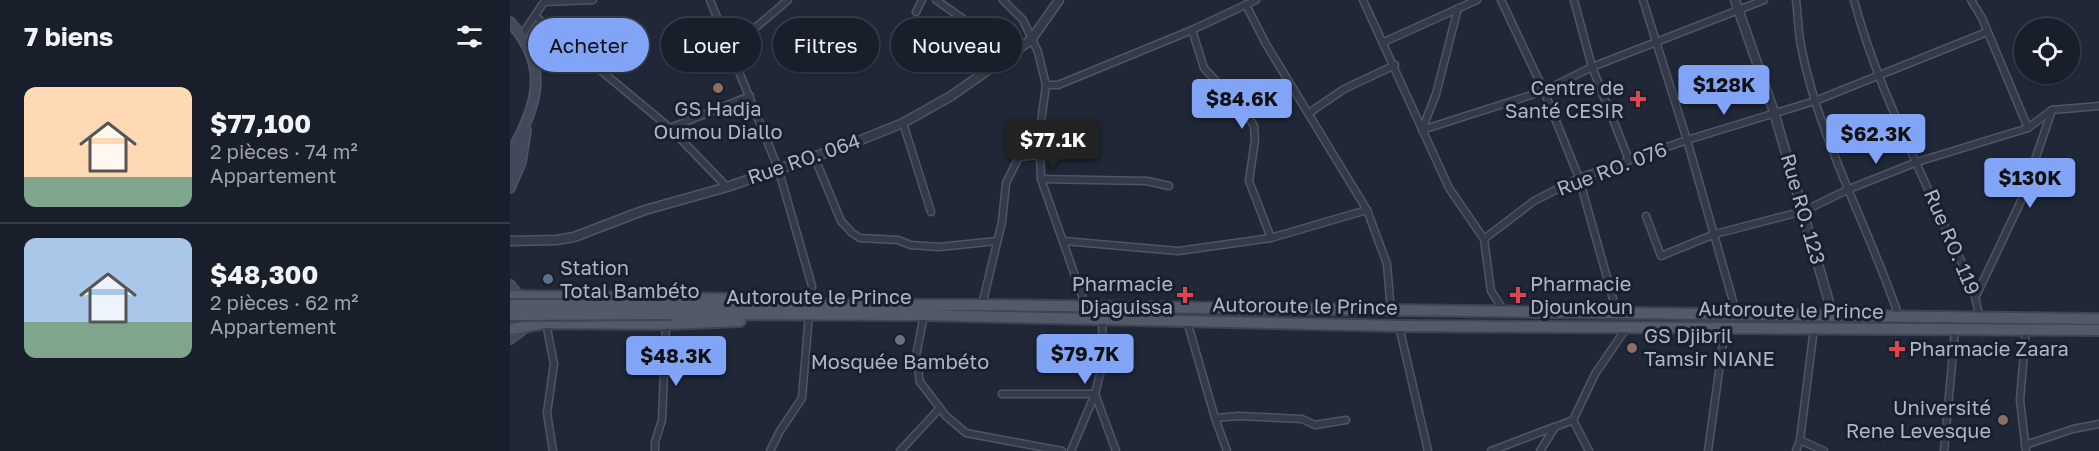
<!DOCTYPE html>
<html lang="fr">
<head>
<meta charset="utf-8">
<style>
  :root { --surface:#181e2a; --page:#212732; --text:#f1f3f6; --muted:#9fa2a8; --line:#363c47; --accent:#81a4f7 }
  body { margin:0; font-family:"Golos Text",sans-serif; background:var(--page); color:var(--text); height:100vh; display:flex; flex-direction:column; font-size:22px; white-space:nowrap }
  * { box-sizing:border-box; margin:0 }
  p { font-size:20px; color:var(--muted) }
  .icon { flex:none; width:33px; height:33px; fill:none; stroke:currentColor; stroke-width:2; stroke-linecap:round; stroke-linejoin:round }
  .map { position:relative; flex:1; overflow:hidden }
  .panel { display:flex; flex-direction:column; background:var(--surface); width:510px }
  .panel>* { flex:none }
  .hud { position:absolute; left:18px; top:18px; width:570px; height:54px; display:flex; gap:12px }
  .controls { position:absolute; left:1504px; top:18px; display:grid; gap:12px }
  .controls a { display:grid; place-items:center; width:66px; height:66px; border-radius:50%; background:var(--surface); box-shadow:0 2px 4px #0004,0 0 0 2px var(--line); font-size:30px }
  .price { position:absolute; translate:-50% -51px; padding:0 14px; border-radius:6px; background:var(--accent); color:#111; font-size:20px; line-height:39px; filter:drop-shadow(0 2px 3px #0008) }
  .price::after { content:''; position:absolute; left:50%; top:36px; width:18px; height:14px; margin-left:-9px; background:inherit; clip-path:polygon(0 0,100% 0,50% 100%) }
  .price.selected { background:#222; color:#fff }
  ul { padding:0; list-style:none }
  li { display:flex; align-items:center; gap:18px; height:150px; padding:0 24px }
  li+li { border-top:2px solid var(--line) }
  li span { display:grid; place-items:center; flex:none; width:168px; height:120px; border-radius:12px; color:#555 }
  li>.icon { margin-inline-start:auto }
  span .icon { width:72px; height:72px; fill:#fffc; stroke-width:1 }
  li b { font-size:26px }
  h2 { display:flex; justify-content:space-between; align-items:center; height:72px; padding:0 24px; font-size:26px }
  .pill { padding:0 21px; border-radius:27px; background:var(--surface); box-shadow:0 2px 4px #0004,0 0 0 2px var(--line); font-size:21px; line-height:54px }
  .pill.selected { background:var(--accent); color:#111 }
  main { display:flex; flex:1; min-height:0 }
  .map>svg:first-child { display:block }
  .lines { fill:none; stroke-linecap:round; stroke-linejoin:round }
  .minor-casing { stroke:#4e5563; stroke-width:9 }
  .tertiary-casing { stroke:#4e5563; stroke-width:11 }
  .secondary-casing { stroke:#4e5563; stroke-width:12 }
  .primary-casing { stroke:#3d4452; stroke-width:14 }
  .minor { stroke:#343a48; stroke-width:6 }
  .tertiary { stroke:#343a48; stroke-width:8 }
  .secondary { stroke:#42495b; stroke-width:9 }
  .primary { stroke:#525968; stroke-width:10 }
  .primary-bridge-casing { stroke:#3d4452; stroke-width:14; stroke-linecap:butt }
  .primary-bridge { stroke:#525968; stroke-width:10 }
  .education-dot { fill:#8d6e63; stroke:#19202d; stroke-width:2 }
  .health-dot { fill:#e0444e; stroke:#19202d; stroke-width:2 }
  .service-dot { fill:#5c6f8a; stroke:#19202d; stroke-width:2 }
  .worship-dot { fill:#6b7280; stroke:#19202d; stroke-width:2 }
  .labels { text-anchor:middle; stroke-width:6; stroke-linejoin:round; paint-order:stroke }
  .poi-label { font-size:20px; fill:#aeb5c5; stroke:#19202d; text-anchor:start }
  .street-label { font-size:20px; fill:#aeb5c5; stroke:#19202d }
</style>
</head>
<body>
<main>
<section class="panel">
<h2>7 biens<svg class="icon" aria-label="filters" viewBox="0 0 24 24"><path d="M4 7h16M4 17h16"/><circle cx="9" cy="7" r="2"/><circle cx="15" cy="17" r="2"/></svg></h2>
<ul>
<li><span style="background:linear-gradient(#ffd9b3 75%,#7fa58c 0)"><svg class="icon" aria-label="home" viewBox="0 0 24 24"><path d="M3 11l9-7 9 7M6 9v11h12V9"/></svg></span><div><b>$77,100</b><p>2 pièces · 74 m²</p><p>Appartement</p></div></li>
<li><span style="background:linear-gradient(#a9c7e8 70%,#7fa58c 0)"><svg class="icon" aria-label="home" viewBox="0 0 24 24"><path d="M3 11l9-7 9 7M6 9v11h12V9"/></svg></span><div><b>$48,300</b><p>2 pièces · 62 m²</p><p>Appartement</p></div></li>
</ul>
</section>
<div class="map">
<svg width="1589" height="451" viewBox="0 0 1589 451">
  <rect width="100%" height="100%" fill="#202838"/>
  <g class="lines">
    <g class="minor-casing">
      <g id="minor">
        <polyline points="200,0 268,168 302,286 300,304"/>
        <polyline points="426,0 452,18 478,71"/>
        <polyline points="493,0 513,20 528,52 536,85 529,137 531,179 576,307"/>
        <polyline points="853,0 939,188 974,239 981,291 994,311"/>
        <polyline points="991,0 1034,91 1069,178 1107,313"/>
        <polyline points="1064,0 1082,67 1119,160"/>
        <polyline points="1133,0 1177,140 1227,315"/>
        <path d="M1286 0C1288 15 1288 31 1291 46 1309 140 1359 227 1389 317"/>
        <path d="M1344 0C1364 77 1402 152 1434 225 1448 257 1465 282 1469 318"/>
        <polyline points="1461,0 1472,18 1518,128"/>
        <polyline points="736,5 756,44 857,210 877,264 881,312"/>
        <polyline points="406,12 412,0"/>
        <polyline points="25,16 160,128 217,187"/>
        <polyline points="682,30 694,68 735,112 744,126 745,140 739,181 761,238"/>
        <polyline points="12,35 34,2 83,0"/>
        <polyline points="874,42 967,0"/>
        <polyline points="219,50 278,0"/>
        <polyline points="536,85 548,85 682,30 746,0"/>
        <polyline points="799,113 834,89 885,65"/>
        <polyline points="393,123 421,212"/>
        <polyline points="160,128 240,96"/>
        <polyline points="912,130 1034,91 1082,67 1254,0"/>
        <polyline points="912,130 926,94 948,8"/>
        <polyline points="304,156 331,221 342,233 350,238 388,240 401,245 429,247 487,241"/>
        <polyline points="531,179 637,181 659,186"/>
        <polyline points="1136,216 1151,256 1205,234 1294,211 1339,189 1407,162 1518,128 1542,110 1589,106"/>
        <polyline points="974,239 1024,201 1069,178 1177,140 1305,101 1477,32"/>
        <polyline points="554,241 668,251 761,238 857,210"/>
        <polyline points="1467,294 1511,201 1542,110"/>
        <polyline points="472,305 492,222 496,183 509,157 530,155"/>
        <polyline points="414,315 406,356 410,382 436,416 456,433 552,451"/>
        <polyline points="677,321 705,418 717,451"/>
        <polyline points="36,323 44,364 37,413 43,451"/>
        <polyline points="889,326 918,451"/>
        <polyline points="1516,329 1510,400 1516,451"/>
        <polyline points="492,394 585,394 606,451"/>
        <polyline points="705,418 729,416 792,419 805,425 836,420"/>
        <polyline points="1063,420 1079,451"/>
        <polyline points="1290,440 1314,451"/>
        <polyline points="1515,445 1563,429 1589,424"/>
        <polyline points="145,451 145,442 152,420 156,324"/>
        <polyline points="260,451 270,431 292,398 299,314"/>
        <polyline points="390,451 430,408"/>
        <polyline points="561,451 585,394 593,362 592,320"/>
        <polyline points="981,451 1044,427"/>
        <polyline points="1030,451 1045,427 1063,420 1085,374 1117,327"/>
        <polyline points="1198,451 1215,328"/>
        <polyline points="1286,451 1290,440 1304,328"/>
        <polyline points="1434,451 1445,331"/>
      </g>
    </g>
    <g class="tertiary-casing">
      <g id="tertiary">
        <polyline points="1225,0 1264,112 1323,316"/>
        <polyline points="0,241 46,240 64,237 135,210 217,187 341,144 393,123 441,96 521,40 549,0"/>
      </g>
    </g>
    <g class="secondary-casing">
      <g id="secondary">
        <path d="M0 22C41 67 27 107 0 154"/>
        <polyline points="0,170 8,148"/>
        <polyline points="0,188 11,162 16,130"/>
        <polyline points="0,285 9,296"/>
        <polyline points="0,339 15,328"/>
      </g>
    </g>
    <g class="primary-casing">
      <g id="primary">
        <polyline points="3,296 225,299"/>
        <polyline points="161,305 472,305 1589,319"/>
        <polyline points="161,314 414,315 889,326 1589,330"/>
        <polyline points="0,329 36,323 156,324 230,321"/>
      </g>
    </g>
    <use href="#minor" class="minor"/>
    <use href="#tertiary" class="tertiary"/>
    <use href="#secondary" class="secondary"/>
    <use href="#primary" class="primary"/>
    <g class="primary-bridge-casing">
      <g id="primary-bridge">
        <polyline points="0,305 161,305"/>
        <polyline points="0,315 161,314"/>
      </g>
    </g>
    <use href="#primary-bridge" class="primary-bridge"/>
  </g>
  <g class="education-dot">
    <circle cx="208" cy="88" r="6"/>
    <circle cx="1122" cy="348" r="6"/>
    <circle cx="1493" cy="420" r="6"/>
  </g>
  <g class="health-dot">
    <path d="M1125 90h6v6h6v6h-6v6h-6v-6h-6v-6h6z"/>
    <path d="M672 286h6v6h6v6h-6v6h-6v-6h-6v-6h6z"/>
    <path d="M1005 286h6v6h6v6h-6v6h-6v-6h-6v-6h6z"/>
    <path d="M1384 340h6v6h6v6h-6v6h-6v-6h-6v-6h6z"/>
  </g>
  <circle class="service-dot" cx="38" cy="279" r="6"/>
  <circle class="worship-dot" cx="390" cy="340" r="6"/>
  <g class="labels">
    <g class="poi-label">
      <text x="1114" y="95" text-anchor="end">Centre de<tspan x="1114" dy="23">Santé CESIR</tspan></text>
      <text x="208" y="116" text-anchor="middle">GS Hadja<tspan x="208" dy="23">Oumou Diallo</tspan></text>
      <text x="50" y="275">Station<tspan x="50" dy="23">Total Bambéto</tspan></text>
      <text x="663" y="291" text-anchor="end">Pharmacie<tspan x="663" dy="23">Djaguissa</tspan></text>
      <text x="1020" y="291">Pharmacie<tspan x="1020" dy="23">Djounkoun</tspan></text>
      <text x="1134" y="343">GS Djibril<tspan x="1134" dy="23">Tamsir NIANE</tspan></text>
      <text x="1399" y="356">Pharmacie Zaara</text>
      <text x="390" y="369" text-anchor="middle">Mosquée Bambéto</text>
      <text x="1481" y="415" text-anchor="end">Université<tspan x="1481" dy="23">Rene Levesque</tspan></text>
    </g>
    <g class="street-label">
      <text transform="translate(294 159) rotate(-19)" y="7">Rue RO. 064</text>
      <text transform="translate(1102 169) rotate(-21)" y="7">Rue RO. 076</text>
      <text transform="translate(1293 209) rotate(74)" y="7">Rue RO. 123</text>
      <text transform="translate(1442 242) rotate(67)" y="7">Rue RO. 119</text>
      <text x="309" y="304">Autoroute le Prince</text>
      <text transform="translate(795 306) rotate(1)" y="7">Autoroute le Prince</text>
      <text transform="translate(1281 310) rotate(1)" y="7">Autoroute le Prince</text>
    </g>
  </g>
</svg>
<div class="controls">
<a><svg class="icon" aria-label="locate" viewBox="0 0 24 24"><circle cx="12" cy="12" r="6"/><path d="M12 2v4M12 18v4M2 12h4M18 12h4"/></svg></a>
</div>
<b class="price" style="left:1214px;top:116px">$128K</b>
<b class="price" style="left:732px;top:130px">$84.6K</b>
<b class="price" style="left:1366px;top:165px">$62.3K</b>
<b class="price selected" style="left:543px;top:171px">$77.1K</b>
<b class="price" style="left:1520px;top:209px">$130K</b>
<b class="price" style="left:575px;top:385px">$79.7K</b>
<b class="price" style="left:166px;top:387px">$48.3K</b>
<div class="hud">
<a class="pill selected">Acheter</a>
<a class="pill">Louer</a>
<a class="pill">Filtres</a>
<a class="pill">Nouveau</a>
</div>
</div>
</main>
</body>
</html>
